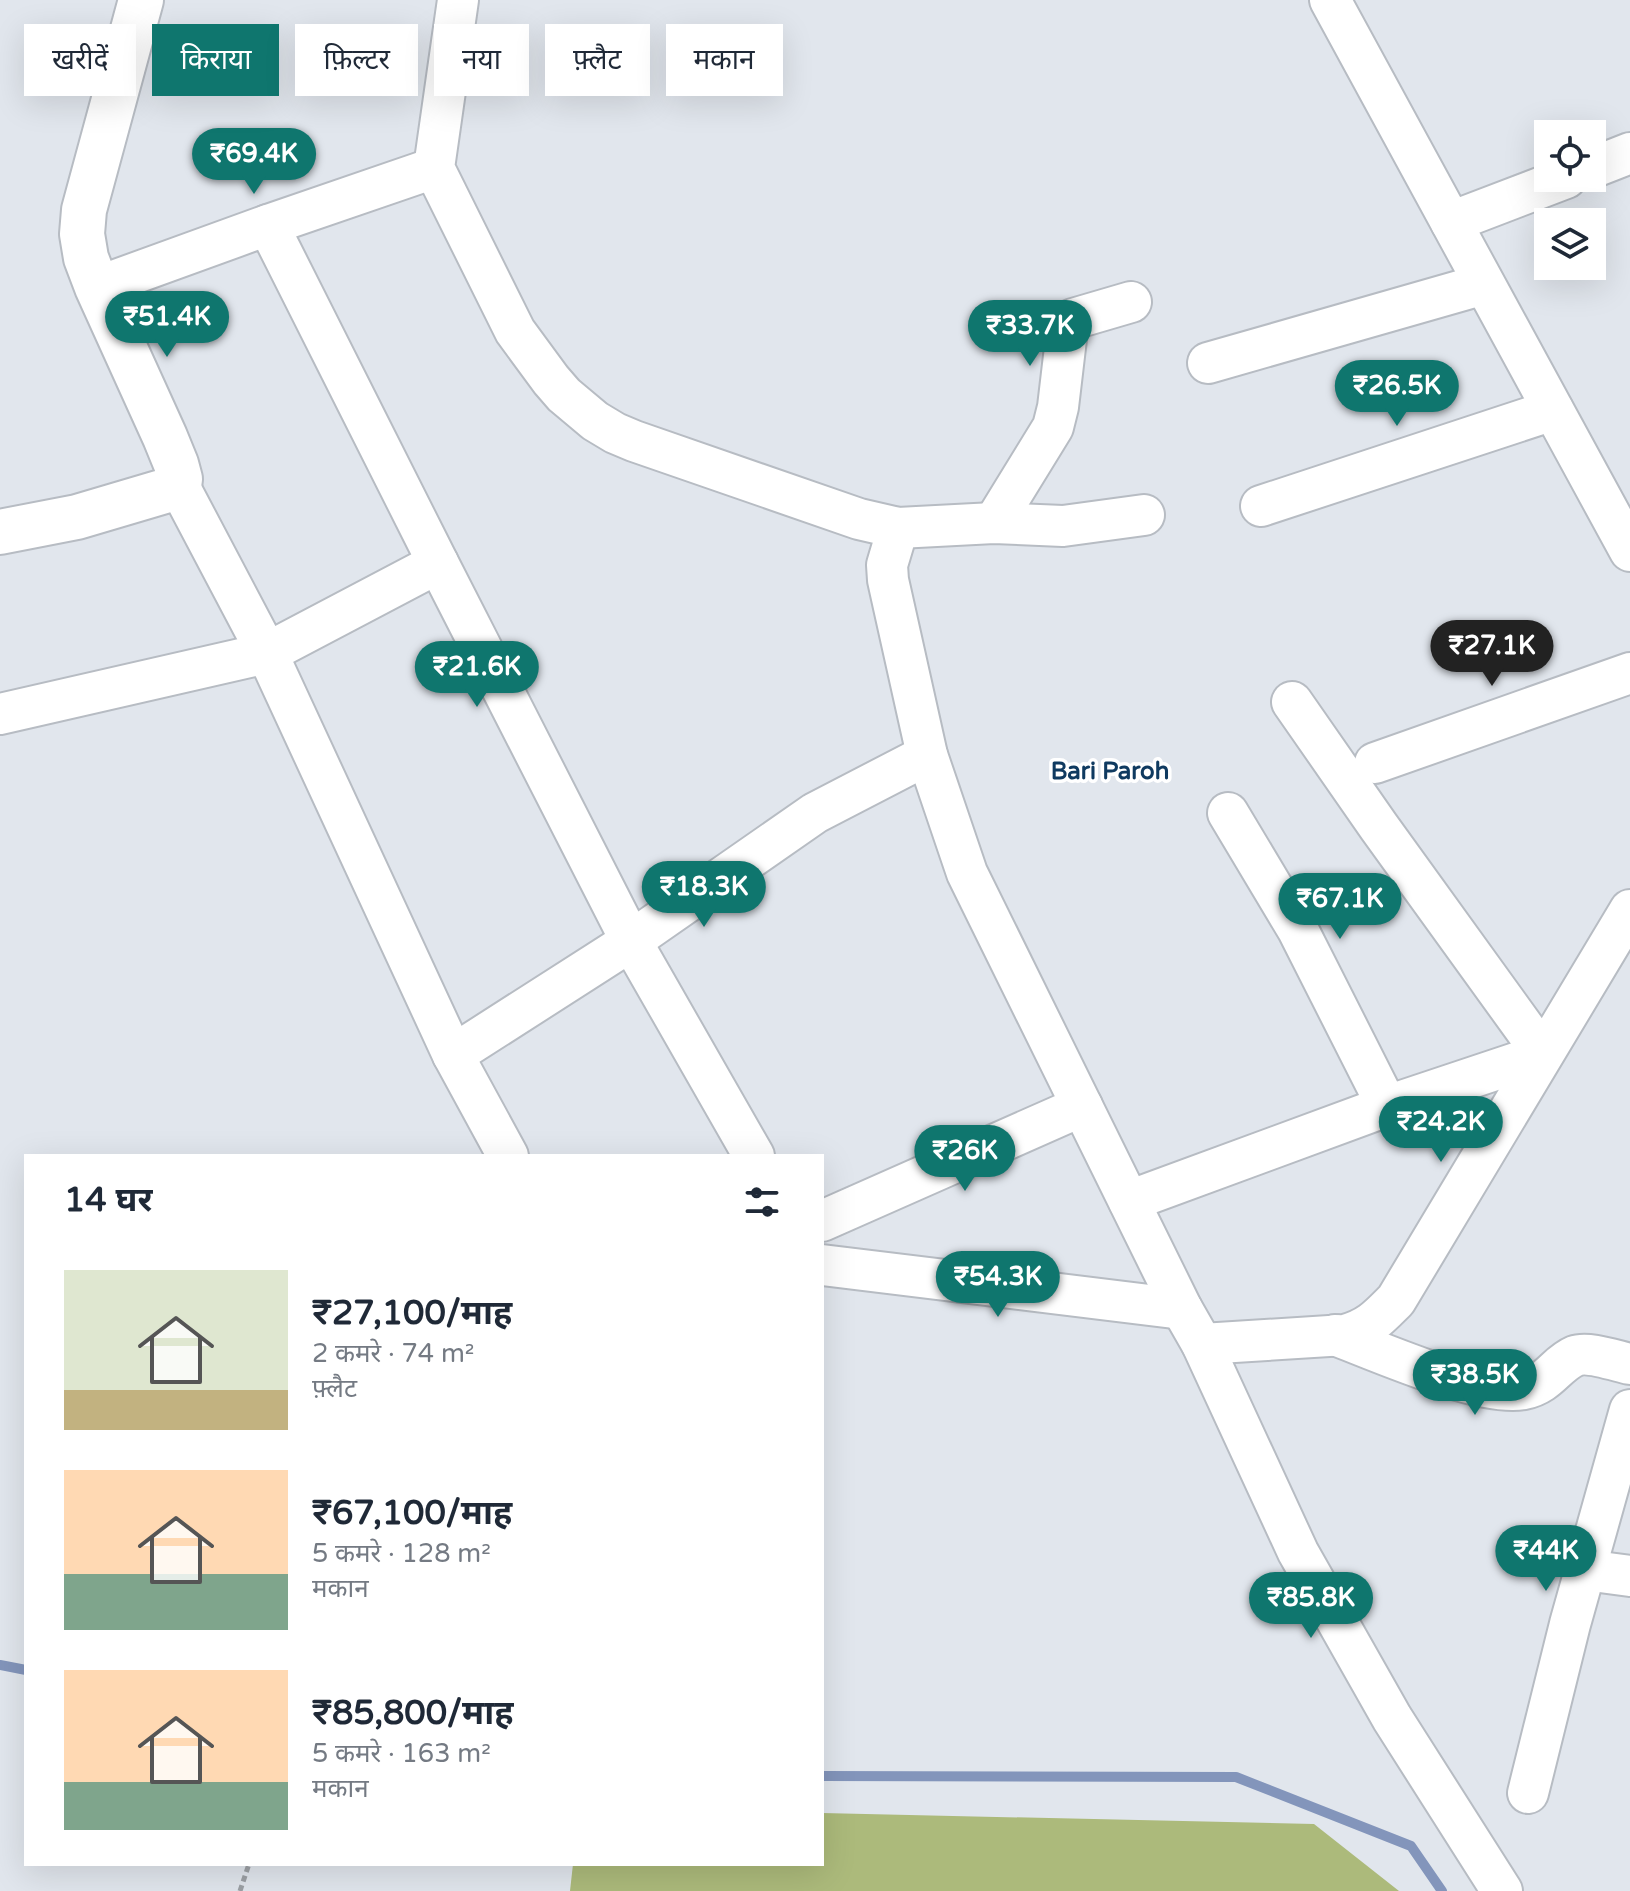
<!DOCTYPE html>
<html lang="hi">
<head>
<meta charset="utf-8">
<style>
  :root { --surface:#fff; --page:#f2f2f3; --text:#1f2937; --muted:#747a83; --accent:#0f766e }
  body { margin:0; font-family:"Varela Round","Noto Sans Devanagari",sans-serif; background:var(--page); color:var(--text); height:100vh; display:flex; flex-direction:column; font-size:30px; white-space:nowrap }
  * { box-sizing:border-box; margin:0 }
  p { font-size:26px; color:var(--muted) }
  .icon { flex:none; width:44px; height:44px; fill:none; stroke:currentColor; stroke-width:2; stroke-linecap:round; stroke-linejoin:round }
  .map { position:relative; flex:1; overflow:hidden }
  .drawer { position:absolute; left:24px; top:1154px; width:800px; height:712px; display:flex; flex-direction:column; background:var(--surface); border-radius:0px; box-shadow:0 8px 32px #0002 }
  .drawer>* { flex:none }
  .guide { position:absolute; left:24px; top:24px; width:800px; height:72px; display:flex; gap:16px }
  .fabs { position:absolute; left:1534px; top:120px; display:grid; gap:16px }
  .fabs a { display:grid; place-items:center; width:72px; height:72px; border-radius:0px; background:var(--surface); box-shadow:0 8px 32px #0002; font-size:40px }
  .price { position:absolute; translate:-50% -68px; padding:0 18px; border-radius:28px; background:var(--accent); color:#fff; font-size:26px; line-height:52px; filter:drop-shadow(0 2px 4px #0008) }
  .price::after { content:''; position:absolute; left:50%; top:48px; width:24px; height:18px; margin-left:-12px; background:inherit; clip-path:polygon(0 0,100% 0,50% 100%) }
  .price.current { background:#222; color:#fff }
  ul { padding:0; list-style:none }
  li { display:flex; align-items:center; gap:24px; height:200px; padding:0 40px }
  li span { display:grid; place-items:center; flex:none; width:224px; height:160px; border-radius:0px; color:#555 }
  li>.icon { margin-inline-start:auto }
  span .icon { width:96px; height:96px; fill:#fffc; stroke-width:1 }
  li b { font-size:34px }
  h2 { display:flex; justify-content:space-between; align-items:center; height:96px; padding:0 40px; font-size:34px }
  .chip { padding:0 28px; border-radius:0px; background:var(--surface); box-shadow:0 8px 32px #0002; font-size:28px; line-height:72px }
  .chip.current { background:var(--accent); color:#fff }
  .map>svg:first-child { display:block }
  .green { fill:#acba7b }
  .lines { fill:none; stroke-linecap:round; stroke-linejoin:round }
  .stream { stroke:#8395bb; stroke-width:10 }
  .street-casing { stroke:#b7bcc3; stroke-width:44 }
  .secondary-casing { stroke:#b7bcc3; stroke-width:48 }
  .path { stroke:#9ca0a5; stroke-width:5; stroke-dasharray:6 4; stroke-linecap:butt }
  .street { stroke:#fff; stroke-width:40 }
  .secondary { stroke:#fff; stroke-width:44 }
  .labels { text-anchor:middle; stroke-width:7; stroke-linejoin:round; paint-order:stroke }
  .quarter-label { font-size:24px; font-weight:bold; fill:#0f3a60; stroke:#fff }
</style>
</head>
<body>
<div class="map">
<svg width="1630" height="1891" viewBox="0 0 1630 1891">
  <rect width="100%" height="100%" fill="#e1e6ed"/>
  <polygon class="green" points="822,1813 1314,1824 1399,1891 570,1891 573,1864 822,1864"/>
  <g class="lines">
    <g class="stream">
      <polyline points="0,1665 26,1670"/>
      <polyline points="822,1776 1236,1777 1411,1846 1442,1891"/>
    </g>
    <g class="street-casing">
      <g id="street">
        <polyline points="458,0 434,168 515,331 551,380 564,395 595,421 615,433 634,441 859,519 898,528 994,523 1063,526 1144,515"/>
        <polyline points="1330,0 1630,551"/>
        <polyline points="1592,168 1630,153"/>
        <polyline points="1451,222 1566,178"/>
        <polyline points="268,225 438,563 631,941 754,1156"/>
        <polyline points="97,287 268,225 434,168"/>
        <polyline points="1208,363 1484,284"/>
        <polyline points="179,486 267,653 453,1055 508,1156"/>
        <polyline points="1261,506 1553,410"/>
        <polyline points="994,523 1053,427 1058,407 1068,322 1073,319 1131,302"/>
        <polyline points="898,528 887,565 888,580 927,755 967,873 1182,1309 1202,1344 1298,1552 1392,1718 1502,1891"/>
        <polyline points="0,714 267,653 438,563"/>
        <polyline points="1375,763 1630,673"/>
        <polyline points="1228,813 1298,930 1387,1106"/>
        <polyline points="453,1055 631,941 815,813 927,755"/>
        <polyline points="1129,1201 1387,1106 1543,1054 1379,827 1292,702"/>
        <polyline points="822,1221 1082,1106"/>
        <polyline points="822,1265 1182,1309"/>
        <path d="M1335 1335C1377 1351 1483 1398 1524 1389 1549 1384 1556 1364 1575 1356 1588 1351 1616 1361 1630 1364"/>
        <path d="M1202 1344 1345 1335C1370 1328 1379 1317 1396 1300L1630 910"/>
        <polyline points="1585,1570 1630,1576"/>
        <polyline points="1528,1793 1570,1624 1630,1410"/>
      </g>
    </g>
    <g class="secondary-casing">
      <polyline id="secondary" points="0,532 77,517 175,488 179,486 180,479 176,464 165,437 97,287 86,258 82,234 84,210 141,0"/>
    </g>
    <polyline class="path" points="240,1891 249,1864"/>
    <use href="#street" class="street"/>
    <use href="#secondary" class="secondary"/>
  </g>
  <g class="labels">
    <g class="quarter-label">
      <text x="1110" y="779">Bari Paroh</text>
    </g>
  </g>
</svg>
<div class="fabs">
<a><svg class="icon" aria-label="locate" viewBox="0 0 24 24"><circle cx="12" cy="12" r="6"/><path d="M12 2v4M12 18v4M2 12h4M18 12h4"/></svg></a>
<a><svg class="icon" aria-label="layers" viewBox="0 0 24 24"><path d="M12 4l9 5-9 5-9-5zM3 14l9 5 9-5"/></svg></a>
</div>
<b class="price" style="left:254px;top:196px">₹69.4K</b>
<b class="price" style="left:167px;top:359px">₹51.4K</b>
<b class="price" style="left:1030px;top:368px">₹33.7K</b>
<b class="price" style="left:1397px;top:428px">₹26.5K</b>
<b class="price current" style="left:1492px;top:688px">₹27.1K</b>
<b class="price" style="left:477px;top:709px">₹21.6K</b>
<b class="price" style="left:704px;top:929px">₹18.3K</b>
<b class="price" style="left:1340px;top:941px">₹67.1K</b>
<b class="price" style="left:1441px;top:1164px">₹24.2K</b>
<b class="price" style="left:965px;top:1193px">₹26K</b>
<b class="price" style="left:998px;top:1319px">₹54.3K</b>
<b class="price" style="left:1475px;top:1417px">₹38.5K</b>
<b class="price" style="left:1546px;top:1593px">₹44K</b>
<b class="price" style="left:1311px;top:1640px">₹85.8K</b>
<div class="guide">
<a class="chip">खरीदें</a>
<a class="chip current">किराया</a>
<a class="chip">फ़िल्टर</a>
<a class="chip">नया</a>
<a class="chip">फ़्लैट</a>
<a class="chip">मकान</a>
</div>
<section class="drawer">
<h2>14 घर<svg class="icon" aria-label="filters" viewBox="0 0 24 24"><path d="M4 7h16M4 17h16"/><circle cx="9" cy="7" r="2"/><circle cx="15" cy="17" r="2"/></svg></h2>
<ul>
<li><span style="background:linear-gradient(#dfe7d0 75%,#c2b280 0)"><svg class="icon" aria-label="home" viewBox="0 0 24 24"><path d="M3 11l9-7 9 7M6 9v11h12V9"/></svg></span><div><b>₹27,100/माह</b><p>2 कमरे · 74 m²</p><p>फ़्लैट</p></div></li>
<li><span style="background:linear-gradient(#ffd9b3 65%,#7fa58c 0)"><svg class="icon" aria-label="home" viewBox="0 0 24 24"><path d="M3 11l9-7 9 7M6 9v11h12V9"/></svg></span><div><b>₹67,100/माह</b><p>5 कमरे · 128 m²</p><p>मकान</p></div></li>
<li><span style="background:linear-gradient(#ffd9b3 70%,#7fa58c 0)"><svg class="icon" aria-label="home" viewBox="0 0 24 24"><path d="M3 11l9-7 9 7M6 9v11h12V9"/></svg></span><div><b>₹85,800/माह</b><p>5 कमरे · 163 m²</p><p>मकान</p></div></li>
</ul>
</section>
</div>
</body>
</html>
